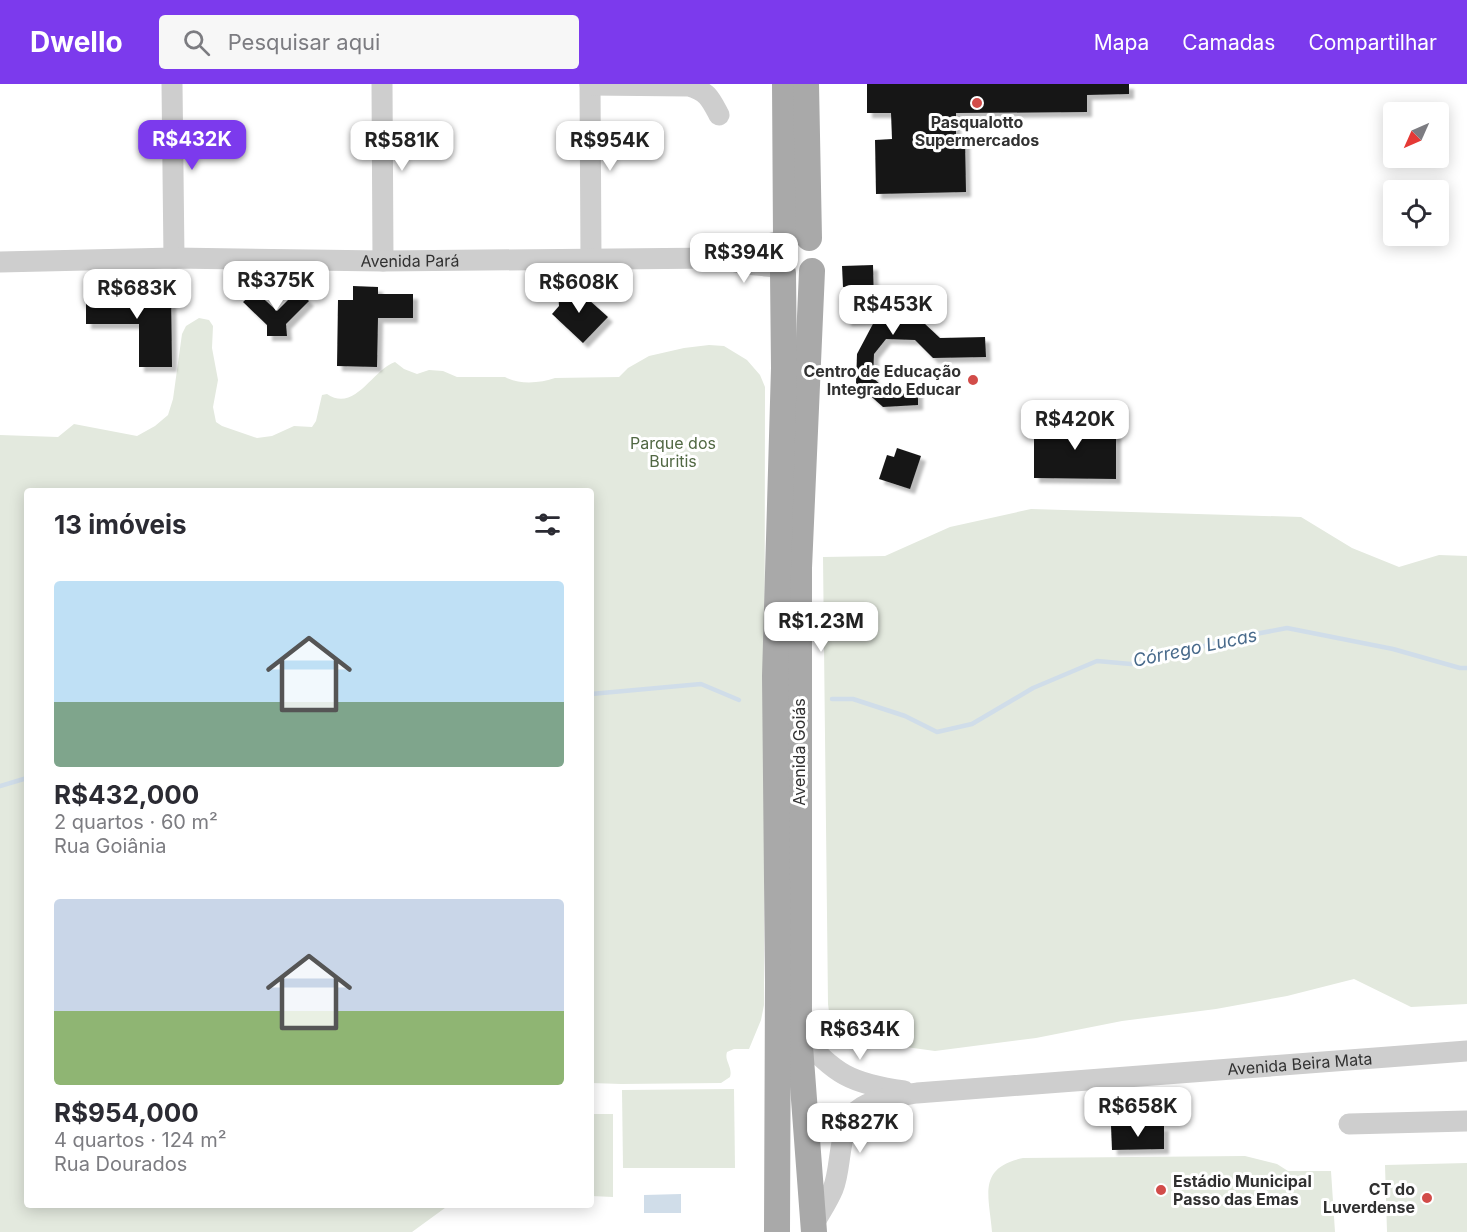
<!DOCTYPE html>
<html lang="pt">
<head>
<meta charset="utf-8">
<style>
  :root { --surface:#fff; --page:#f7f7f7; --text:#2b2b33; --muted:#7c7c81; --accent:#7c3aed }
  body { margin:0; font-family:Inter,sans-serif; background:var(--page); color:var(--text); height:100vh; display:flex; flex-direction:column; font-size:22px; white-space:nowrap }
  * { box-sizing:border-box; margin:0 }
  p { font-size:20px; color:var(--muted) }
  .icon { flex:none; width:33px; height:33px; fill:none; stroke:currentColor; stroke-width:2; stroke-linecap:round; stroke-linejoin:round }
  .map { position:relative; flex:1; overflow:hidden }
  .panel { position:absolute; left:24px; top:404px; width:570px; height:720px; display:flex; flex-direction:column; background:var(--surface); border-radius:6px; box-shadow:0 3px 15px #0003 }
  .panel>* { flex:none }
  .needle { width:39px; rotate:225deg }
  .buttons { position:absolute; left:1383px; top:18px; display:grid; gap:12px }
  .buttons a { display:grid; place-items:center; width:66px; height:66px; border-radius:6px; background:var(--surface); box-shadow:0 3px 15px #0003; font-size:30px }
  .price { position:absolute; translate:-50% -51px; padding:0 14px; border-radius:12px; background:#fff; color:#222; font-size:20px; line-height:39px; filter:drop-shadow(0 2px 3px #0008) }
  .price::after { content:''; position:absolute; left:50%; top:36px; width:18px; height:14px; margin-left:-9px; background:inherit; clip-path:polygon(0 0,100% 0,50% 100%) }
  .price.current { background:var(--accent); color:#fff }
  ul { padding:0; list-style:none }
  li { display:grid; align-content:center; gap:12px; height:318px; padding:0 30px }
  li span { display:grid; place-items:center; height:186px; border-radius:6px; color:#555 }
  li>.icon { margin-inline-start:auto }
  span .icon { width:108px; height:108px; fill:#fffc; stroke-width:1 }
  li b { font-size:26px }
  h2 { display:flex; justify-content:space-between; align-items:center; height:72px; padding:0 30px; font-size:26px }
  header { display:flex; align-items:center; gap:36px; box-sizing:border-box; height:84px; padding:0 30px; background:var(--accent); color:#fff }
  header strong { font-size:28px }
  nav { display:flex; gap:33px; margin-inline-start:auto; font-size:21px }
  .search { width:420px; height:54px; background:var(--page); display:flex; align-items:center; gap:15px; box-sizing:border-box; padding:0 21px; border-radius:6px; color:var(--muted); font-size:22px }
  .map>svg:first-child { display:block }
  .green { fill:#e3e9de }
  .water { fill:#d0dde9 }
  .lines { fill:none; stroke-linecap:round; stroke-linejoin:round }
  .stream { stroke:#d0dde9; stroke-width:4.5 }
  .building { fill:#181818; filter:url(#shadow) }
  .minor { stroke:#cecece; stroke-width:21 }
  .major { stroke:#a9a9a9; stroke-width:26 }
  .poi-dot { fill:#d24c49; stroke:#fff; stroke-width:2 }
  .labels { text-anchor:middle; stroke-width:6; stroke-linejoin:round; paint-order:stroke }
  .poi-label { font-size:16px; font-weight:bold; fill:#313131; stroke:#fff; text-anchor:end }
  .street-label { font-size:16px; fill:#313131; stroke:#fff }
  .park-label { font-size:16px; fill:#516843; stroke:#fff }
  .water-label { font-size:18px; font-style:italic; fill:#486a8b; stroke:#fff }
</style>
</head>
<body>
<header>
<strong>Dwello</strong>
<div class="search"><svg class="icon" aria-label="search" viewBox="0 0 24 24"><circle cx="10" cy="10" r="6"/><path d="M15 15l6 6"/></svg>Pesquisar aqui</div>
<nav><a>Mapa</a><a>Camadas</a><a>Compartilhar</a></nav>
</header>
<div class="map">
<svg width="1467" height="1148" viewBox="0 0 1467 1148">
  <defs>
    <filter id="shadow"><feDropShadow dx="5" dy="5" stdDeviation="1.5" flood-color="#0004"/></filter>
  </defs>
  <rect width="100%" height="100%" fill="#fff"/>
  <g class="green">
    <path d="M199 234 209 236 213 242 212 264 218 296 213 323 216 338 222 342 257 354 272 352 294 342 312 343 316 337 322 311 327 310C355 329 372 286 395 278L404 285 417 290 429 286 443 287 457 293H505C519 301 541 299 555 294L619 293 628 284 649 272 684 264 709 261 724 262 747 276 760 291 765 303 764 921 761 936 749 965H734L727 968C724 977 733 983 730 993L721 999 621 1000 591 999V406H27V1120L449 1121 412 1148H0V351L58 353 74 340 137 352 155 342 168 331 173 315 182 250 186 242Z"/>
    <polygon points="1031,425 1301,433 1352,464 1399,483 1439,471 1467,472 1467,920 1411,923 1354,895 1287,912 1216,925 1122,937 1036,954 935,967 862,957 833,957 828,920 823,473 885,472 950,443"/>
    <polygon points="734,1005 735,1084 623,1084 622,1006"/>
    <polygon points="591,1030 613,1030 613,1113 591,1112"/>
    <path d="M1245 1072 1277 1080 1288 1087H1331L1335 1148H992C989 1111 977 1084 1023 1074Z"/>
    <polygon points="1467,1079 1467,1148 1387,1148 1385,1081"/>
  </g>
  <polygon class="water" points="681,1110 681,1129 644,1129 644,1111"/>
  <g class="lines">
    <g class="stream">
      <polyline points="591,610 701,600 739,616"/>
      <polyline points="832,615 853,615 905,632 937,648 972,640 1033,604 1097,577 1131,580 1245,552 1287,544 1393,565 1460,584 1467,584"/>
      <polyline points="0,702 27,694"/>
    </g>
  </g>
  <g class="building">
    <polygon points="867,0 1129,0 1129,10 1087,11 1087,28 956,29 956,56 965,56 966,108 876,110 875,56 892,55 891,29 867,29"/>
    <polygon points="873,181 874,220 898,219 899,240 924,239 940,254 985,253 986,273 933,274 915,256 886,255 874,270 873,294 888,307 918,306 918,321 883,323 856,299 857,270 875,236 846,237 845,203 843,203 842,182"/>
    <polygon points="353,202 378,203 378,210 413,210 413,234 378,234 377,283 337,282 338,216 353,216"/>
    <polygon points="86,206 171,206 172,283 139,283 139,240 86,240"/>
    <polygon points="298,206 309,217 286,240 287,252 267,252 267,241 243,218 255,207 277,227"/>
    <polygon points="579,207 608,233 583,259 552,230 559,222 558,208"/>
    <polygon points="1034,340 1116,340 1116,395 1034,394"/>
    <polygon points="897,364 921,372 910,405 879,395 887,371 894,373"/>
    <polygon points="1111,1042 1164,1042 1164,1065 1112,1066"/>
  </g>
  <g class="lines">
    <g class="minor">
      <polyline points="172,0 174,174"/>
      <polyline points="382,0 383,177"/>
      <polyline points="590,0 591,176"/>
      <path d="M590 1 689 2C708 8 710 14 719 31"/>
      <polyline points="718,174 745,180 777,183"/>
      <path id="s1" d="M0 178 174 174 383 177 717 174 780 157"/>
      <path d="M799 949C833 990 852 1000 904 1007"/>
      <polyline points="1349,1040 1467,1037"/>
      <path id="s2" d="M815 1138C821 1127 828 1117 833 1105 843 1081 836 1038 862 1023 878 1014 899 1012 917 1009L1467 967"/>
    </g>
    <g class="major">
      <polyline points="785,0 786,153"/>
      <polyline points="806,0 809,154"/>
      <polyline points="812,187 799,484 799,949 814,1148"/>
      <polyline points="777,1148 778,898 775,592 784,284 783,189"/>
    </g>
  </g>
  <g class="poi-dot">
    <circle cx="977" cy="19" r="6"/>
    <circle cx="973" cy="296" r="6"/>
    <circle cx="1161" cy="1106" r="6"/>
    <circle cx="1427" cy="1114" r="6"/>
  </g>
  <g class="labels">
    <g class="poi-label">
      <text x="977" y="44" text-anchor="middle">Pasqualotto<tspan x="977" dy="18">Supermercados</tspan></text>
      <text x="961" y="293">Centro de Educação<tspan x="961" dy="18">Integrado Educar</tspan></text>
      <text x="1173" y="1103" text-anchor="start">Estádio Municipal<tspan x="1173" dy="18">Passo das Emas</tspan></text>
      <text x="1415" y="1111">CT do<tspan x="1415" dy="18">Luverdense</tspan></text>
    </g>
    <g class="street-label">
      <text dy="6" stroke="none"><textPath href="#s1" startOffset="410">Avenida Pará</textPath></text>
      <text transform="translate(799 668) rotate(-90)" y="6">Avenida Goiás</text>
      <text dy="6" stroke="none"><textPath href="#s2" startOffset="568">Avenida Beira Mata</textPath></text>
    </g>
    <g class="park-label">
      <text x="673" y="365">Parque dos<tspan x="673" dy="18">Buritis</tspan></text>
    </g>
    <g class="water-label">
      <text transform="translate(1195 564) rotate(-12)" y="6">Córrego Lucas</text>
    </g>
  </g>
</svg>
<div class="buttons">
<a><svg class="needle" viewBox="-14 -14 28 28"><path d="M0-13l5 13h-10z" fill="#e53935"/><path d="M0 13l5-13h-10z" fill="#7c7c81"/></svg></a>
<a><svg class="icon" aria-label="locate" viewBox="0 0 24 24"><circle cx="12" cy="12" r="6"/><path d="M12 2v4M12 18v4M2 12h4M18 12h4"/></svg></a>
</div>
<b class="price current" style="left:192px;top:87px">R$432K</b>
<b class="price" style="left:402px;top:88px">R$581K</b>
<b class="price" style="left:610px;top:88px">R$954K</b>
<b class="price" style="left:744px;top:200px">R$394K</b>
<b class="price" style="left:276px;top:228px">R$375K</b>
<b class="price" style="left:579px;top:230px">R$608K</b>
<b class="price" style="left:137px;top:236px">R$683K</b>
<b class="price" style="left:893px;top:252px">R$453K</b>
<b class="price" style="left:1075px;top:367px">R$420K</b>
<b class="price" style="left:821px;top:569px">R$1.23M</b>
<b class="price" style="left:860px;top:977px">R$634K</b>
<b class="price" style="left:1138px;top:1054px">R$658K</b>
<b class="price" style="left:860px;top:1070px">R$827K</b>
<section class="panel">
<h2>13 imóveis<svg class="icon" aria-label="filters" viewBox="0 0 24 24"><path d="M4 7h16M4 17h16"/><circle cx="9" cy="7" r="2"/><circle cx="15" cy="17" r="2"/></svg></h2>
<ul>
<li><span style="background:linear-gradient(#bfe0f5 65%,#7fa58c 0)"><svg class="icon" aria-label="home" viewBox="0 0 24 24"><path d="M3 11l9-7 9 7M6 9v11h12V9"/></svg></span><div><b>R$432,000</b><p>2 quartos · 60 m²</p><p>Rua Goiânia</p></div></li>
<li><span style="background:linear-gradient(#c9d6e8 60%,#8fb573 0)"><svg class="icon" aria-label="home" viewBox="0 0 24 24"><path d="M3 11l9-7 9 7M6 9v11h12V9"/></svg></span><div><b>R$954,000</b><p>4 quartos · 124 m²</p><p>Rua Dourados</p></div></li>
</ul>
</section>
</div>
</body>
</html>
